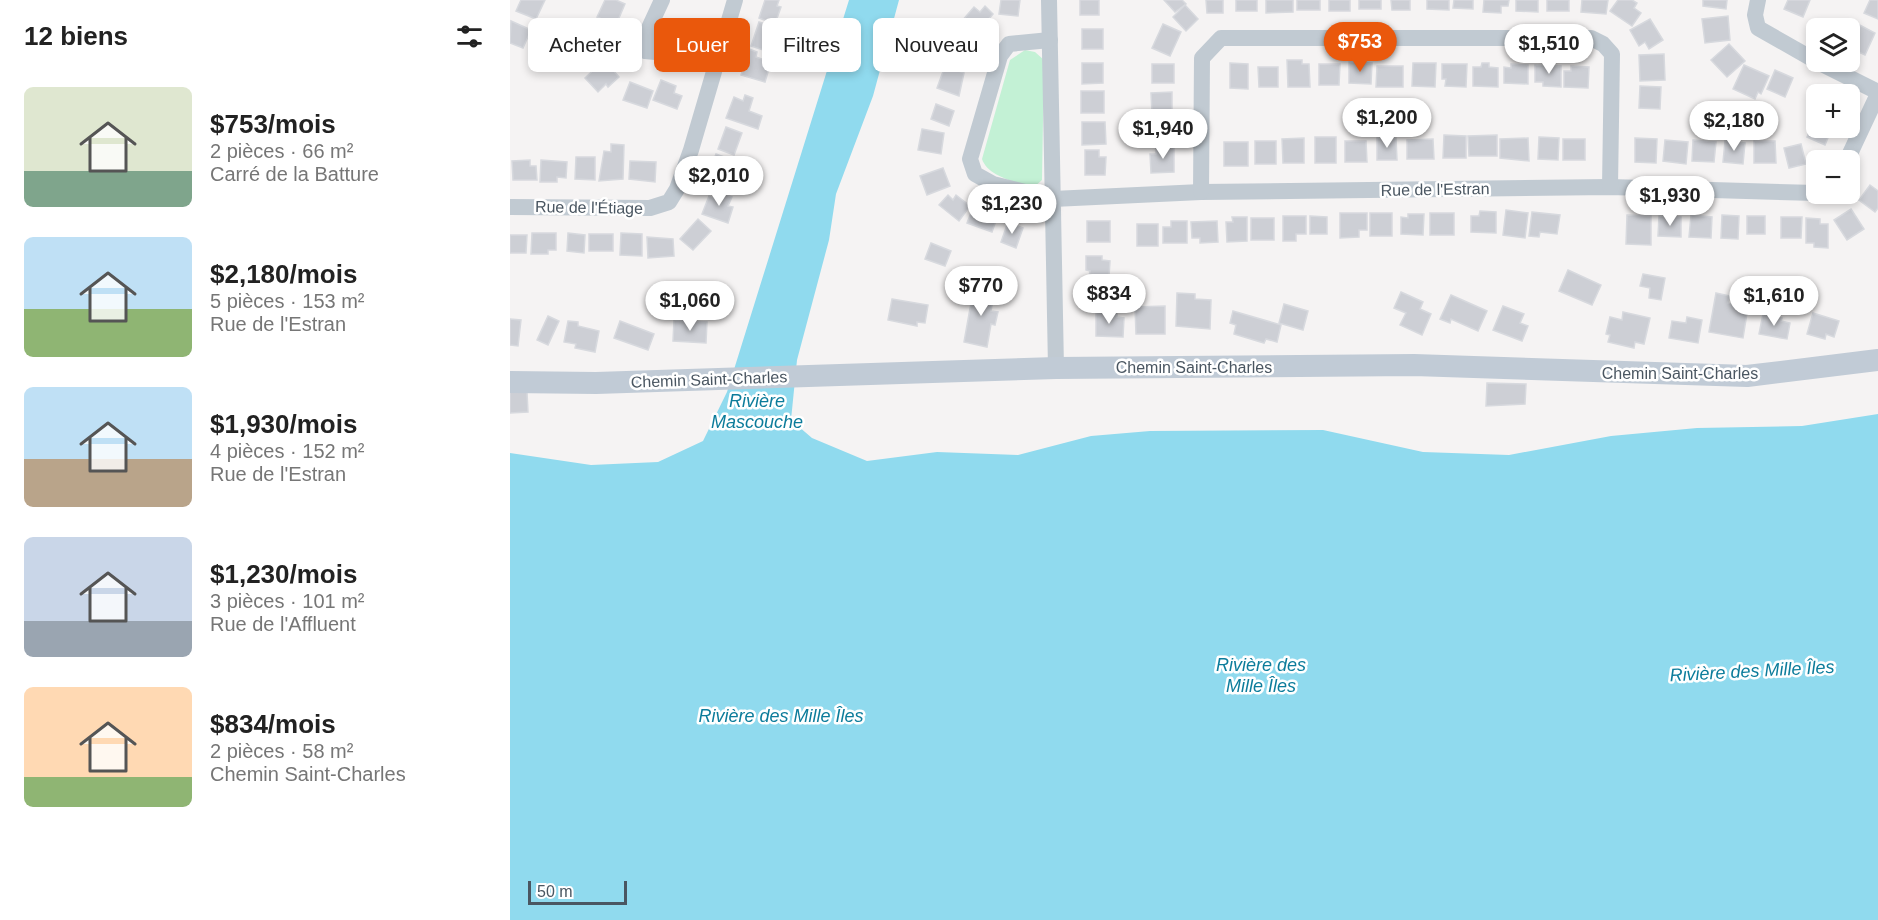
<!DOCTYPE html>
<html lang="fr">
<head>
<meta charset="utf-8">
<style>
  :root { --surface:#fff; --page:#f6f6f6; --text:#222; --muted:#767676; --accent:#ea580c }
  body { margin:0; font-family:Arial,sans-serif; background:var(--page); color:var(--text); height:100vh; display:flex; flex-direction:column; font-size:22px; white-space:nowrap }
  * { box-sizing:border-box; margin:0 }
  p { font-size:20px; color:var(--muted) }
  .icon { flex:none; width:33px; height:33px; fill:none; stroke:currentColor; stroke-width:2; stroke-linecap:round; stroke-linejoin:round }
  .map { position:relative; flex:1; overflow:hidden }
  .sheet { display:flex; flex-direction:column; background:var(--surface); width:510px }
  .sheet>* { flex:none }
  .hud { position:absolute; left:18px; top:18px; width:570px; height:54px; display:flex; gap:12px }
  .fabs { position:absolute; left:1296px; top:18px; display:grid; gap:12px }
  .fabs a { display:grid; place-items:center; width:54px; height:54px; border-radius:9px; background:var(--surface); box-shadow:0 3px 9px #0003; font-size:30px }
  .scale { position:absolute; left:18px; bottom:15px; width:99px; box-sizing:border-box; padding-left:6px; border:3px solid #4a5661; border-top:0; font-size:16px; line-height:21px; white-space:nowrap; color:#4a5661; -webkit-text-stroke:4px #fff; paint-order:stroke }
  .price { position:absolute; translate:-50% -51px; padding:0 14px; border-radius:21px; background:#fff; color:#222; font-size:20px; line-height:39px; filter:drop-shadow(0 2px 3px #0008) }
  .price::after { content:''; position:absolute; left:50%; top:36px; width:18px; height:14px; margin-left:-9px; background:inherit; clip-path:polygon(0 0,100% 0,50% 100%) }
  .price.active { background:var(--accent); color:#fff }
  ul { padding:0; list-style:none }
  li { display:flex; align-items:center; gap:18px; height:150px; padding:0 24px }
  li span { display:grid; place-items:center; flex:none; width:168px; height:120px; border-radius:9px; color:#555 }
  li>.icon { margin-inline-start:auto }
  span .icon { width:72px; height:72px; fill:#fffc; stroke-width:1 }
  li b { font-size:26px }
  h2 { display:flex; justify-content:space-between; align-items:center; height:72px; padding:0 24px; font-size:26px }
  .chip { padding:0 21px; border-radius:9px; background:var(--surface); box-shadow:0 3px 9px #0003; font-size:21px; line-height:54px }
  .chip.active { background:var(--accent); color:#fff }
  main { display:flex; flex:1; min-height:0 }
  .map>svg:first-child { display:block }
  .green { fill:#c3f1d5 }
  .water { fill:#90daee }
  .building { fill:#cdcfd5; stroke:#d7d9de; stroke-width:1.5 }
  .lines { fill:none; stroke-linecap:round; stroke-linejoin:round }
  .street { stroke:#c1cad2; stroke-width:16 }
  .secondary { stroke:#c1cbd6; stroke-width:22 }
  .labels { text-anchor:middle; stroke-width:5; stroke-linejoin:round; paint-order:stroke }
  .street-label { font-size:16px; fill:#4a5661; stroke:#fff }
  .water-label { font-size:18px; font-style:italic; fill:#0c7c9b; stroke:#fff }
</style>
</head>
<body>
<main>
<section class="sheet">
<h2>12 biens<svg class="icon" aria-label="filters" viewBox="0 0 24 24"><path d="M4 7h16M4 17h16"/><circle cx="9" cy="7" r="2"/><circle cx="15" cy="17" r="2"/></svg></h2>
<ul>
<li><span style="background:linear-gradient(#dfe7d0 70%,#7fa58c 0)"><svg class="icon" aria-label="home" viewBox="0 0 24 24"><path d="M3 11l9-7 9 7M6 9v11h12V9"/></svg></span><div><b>$753/mois</b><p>2 pièces · 66 m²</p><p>Carré de la Batture</p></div></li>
<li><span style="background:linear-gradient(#bfe0f5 60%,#8fb573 0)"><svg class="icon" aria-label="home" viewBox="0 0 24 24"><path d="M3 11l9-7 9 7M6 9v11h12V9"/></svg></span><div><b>$2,180/mois</b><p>5 pièces · 153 m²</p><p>Rue de l'Estran</p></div></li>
<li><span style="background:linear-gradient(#bfe0f5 60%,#b9a48a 0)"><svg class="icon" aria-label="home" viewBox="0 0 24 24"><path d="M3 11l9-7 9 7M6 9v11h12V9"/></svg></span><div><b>$1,930/mois</b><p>4 pièces · 152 m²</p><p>Rue de l'Estran</p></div></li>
<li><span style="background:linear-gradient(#c9d6e8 70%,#9aa5b1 0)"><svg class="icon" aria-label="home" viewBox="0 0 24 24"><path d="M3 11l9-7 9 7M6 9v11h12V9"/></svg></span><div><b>$1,230/mois</b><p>3 pièces · 101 m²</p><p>Rue de l'Affluent</p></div></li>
<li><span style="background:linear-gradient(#ffd9b3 75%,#8fb573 0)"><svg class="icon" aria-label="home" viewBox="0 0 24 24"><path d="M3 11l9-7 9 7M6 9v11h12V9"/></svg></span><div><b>$834/mois</b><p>2 pièces · 58 m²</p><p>Chemin Saint-Charles</p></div></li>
</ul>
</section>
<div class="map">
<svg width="1368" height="920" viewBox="0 0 1368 920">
  <rect width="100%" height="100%" fill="#f5f3f3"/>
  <path class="green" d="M515 50 525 52 534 60 532 180 523 188C507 182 478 177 472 159L500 60Z"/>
  <polygon class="water" points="339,0 389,0 363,96 326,194 319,240 287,360 281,420 302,438 357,461 427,452 508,455 581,436 640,431 813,430 913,452 999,455 1101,436 1187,428 1292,426 1368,414 1368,920 0,920 0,453 81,465 148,462 193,441 217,392"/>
  <g class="building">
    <polygon points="11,0 35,0 26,19 6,11"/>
    <polygon points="95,0 106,0 115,4 106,25 87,17"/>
    <polygon points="255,0 269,0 267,6 271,7 265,24 249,18"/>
    <polygon points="491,0 510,0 508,16 489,14"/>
    <rect x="570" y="0" width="19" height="15"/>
    <polygon points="654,0 672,0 676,4 665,12"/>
    <polygon points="696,0 713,0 713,13 697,13"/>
    <rect x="726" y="0" width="21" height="11"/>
    <polygon points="756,0 783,0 783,12 756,13"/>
    <rect x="787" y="0" width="23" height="10"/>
    <rect x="819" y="0" width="21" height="11"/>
    <rect x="849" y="0" width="22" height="9"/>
    <polygon points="881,0 900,0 900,10 882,10"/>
    <polygon points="917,0 939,0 939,10 917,9"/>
    <polygon points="944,0 963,0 963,9 943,8"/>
    <polygon points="974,0 999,0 998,6 991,6 991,13 973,12"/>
    <polygon points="1006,0 1028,0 1028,12 1006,11"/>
    <rect x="1037" y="0" width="22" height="11"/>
    <polygon points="1072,0 1098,0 1096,14 1071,12"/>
    <polygon points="1108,0 1122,0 1127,3 1124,8 1131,13 1122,26 1100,11"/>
    <polygon points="1193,0 1217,0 1216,9 1193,6"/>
    <polygon points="1278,0 1300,0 1293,17 1274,9"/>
    <polygon points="1360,0 1368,0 1368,19 1354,13"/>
    <polygon points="675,5 688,19 676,31 663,17"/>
    <polygon points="475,6 483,14 467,33 452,21 464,7 470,12"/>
    <polygon points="1218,16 1220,40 1195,43 1192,19"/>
    <polygon points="1140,19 1153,40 1139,49 1135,42 1129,46 1120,30"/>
    <polygon points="1,21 21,30 13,48 0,43"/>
    <polygon points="1342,21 1365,33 1355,55 1340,48 1339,28"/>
    <polygon points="249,22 265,27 256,51 241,46"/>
    <polygon points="653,24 671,32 660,56 642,48"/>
    <polygon points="85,25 101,30 94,54 78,50"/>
    <rect x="572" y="29" width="21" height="20"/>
    <polygon points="452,36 466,41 457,65 439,59 445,42 450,44"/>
    <polygon points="1219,44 1235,61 1217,77 1201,60"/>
    <polygon points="239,49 247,52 246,57 261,62 255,82 231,75"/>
    <polygon points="1154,54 1155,80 1130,81 1129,55"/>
    <polygon points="94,60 109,77 98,87 96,84 88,92 75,78"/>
    <polygon points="777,60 792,60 792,64 799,64 800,87 778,87"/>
    <polygon points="839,62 862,63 861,84 839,83"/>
    <polygon points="572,63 593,63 593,83 572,84"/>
    <polygon points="720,63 738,64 738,89 720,88"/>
    <polygon points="903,63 926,63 925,87 902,86"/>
    <polygon points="972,63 979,63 979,67 988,68 988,87 963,86 963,67 971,67"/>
    <rect x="642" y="64" width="22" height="19"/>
    <polygon points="809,64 830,64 829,85 809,85"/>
    <polygon points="932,64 957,64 956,87 935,86 936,79 932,79"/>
    <polygon points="1001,64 1018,65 1018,84 994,83 994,67 1001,68"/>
    <polygon points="1025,65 1051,66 1051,87 1033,86 1033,82 1025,82"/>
    <polygon points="1234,65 1259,76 1251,94 1248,92 1245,99 1223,89"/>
    <polygon points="435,66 454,73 449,96 427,88"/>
    <polygon points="867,66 893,66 893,87 866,87"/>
    <polygon points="1061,66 1079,67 1078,88 1054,87 1054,71 1061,71"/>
    <polygon points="748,67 768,67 768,87 749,87"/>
    <polygon points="1265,70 1283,78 1275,97 1257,89"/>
    <polygon points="151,80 166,86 164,93 172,96 167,109 143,100"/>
    <polygon points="120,82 143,91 137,108 113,100"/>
    <polygon points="1130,86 1151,87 1150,109 1129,108"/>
    <rect x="571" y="91" width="23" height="22"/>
    <polygon points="662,92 662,113 642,114 641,93"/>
    <polygon points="235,95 243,98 239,111 252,116 248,129 216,118 224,97 233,101"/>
    <polygon points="426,104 444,111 439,126 421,119"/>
    <polygon points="644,117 665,117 664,144 644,144"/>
    <polygon points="1304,120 1306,128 1322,128 1315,145 1297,137"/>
    <polygon points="572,122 595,122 596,144 572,145"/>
    <polygon points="216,127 232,133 224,155 208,149"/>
    <polygon points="412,129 434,133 431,154 408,150"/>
    <polygon points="934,135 956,136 956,158 933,158"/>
    <polygon points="987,135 987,156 959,156 958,136"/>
    <rect x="805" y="137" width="21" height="26"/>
    <polygon points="1029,137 1049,138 1048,160 1028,159"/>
    <polygon points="794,138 794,163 773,163 772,139"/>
    <polygon points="867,138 886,138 887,160 867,160"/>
    <polygon points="1018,138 1019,161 990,158 990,139"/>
    <polygon points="1125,138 1147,139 1146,163 1125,162"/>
    <polygon points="923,139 924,159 897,159 897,140"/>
    <rect x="1053" y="139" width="22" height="21"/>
    <polygon points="1155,140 1178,142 1176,164 1153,161"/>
    <polygon points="1183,140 1206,142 1204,162 1182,161"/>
    <rect x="745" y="141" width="21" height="23"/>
    <polygon points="835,141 856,141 857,162 835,162"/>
    <polygon points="1215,141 1235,143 1233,164 1213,162"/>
    <polygon points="1244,141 1265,141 1266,163 1244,163"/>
    <rect x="714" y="142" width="24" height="24"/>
    <polygon points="101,144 114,145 113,179 89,181 94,151 101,152"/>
    <polygon points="1291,144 1296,164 1279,168 1274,148"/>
    <polygon points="664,146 664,172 641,173 640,154 646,154 646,147"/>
    <polygon points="575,150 589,150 589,157 596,157 595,175 575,175"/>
    <polygon points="206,154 225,161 223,167 227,169 220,187 197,178"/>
    <polygon points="66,157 85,157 85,180 65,179"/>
    <polygon points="20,160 20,166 26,166 27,180 3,180 2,161"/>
    <polygon points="31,160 57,162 56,178 47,177 47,182 30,182"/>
    <polygon points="120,161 146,162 145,182 119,179"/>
    <polygon points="433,168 440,186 417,195 410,176"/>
    <polygon points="1360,185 1368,191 1368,208 1365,212 1349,200"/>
    <polygon points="207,191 222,197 218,206 223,207 218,223 192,214 199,196 205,199"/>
    <polygon points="438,195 443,200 446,195 460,206 449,221 429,205"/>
    <polygon points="464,205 488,215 482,232 457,223"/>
    <polygon points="1341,209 1354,229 1337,240 1324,220"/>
    <polygon points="996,210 1018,213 1015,238 993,235"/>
    <polygon points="970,211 986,212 986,233 961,232 961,216 969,216"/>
    <polygon points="1022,212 1050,215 1047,234 1030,232 1029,237 1019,236"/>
    <polygon points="830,213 857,213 857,230 849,230 849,237 830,238"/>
    <rect x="860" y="213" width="22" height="23"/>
    <rect x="920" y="213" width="24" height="22"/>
    <polygon points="898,214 914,214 913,235 891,234 891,217 898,218"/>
    <polygon points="1117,215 1141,216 1141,245 1116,244"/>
    <polygon points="1181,215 1202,217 1201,238 1179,237"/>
    <polygon points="1212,215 1229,216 1228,239 1211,238"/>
    <polygon points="773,216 796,216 796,234 786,234 786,241 773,241"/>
    <polygon points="800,216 817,217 817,234 800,234"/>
    <polygon points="1149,216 1171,217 1171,237 1148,236"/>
    <rect x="1237" y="216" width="18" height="18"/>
    <polygon points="722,217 737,217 737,241 717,242 716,222 723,222"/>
    <polygon points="1271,217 1292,217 1291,238 1271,238"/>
    <rect x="741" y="218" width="23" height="22"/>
    <polygon points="1296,218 1310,219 1310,224 1318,224 1318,248 1304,247 1304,243 1296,243"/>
    <polygon points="188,219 201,231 183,250 170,239"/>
    <rect x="577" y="221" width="23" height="21"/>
    <polygon points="661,221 677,221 677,243 653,243 653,227 661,227"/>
    <polygon points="707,221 708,242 690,243 690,238 682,238 681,222"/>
    <polygon points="498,222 513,228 506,248 491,242"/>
    <rect x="627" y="224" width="21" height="22"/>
    <polygon points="22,233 46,233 46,250 38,250 38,254 21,254"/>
    <polygon points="58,233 75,235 74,253 57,251"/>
    <polygon points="111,233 132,234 132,256 110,255"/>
    <rect x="79" y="234" width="24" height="17"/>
    <polygon points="0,235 17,235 16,253 0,253"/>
    <polygon points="137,237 163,239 164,256 138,258"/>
    <polygon points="421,243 441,251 435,266 415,259"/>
    <polygon points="576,256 592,256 592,260 600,261 599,277 579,276 580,271 576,270"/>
    <polygon points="1058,270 1091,285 1082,305 1049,291"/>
    <polygon points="1133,274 1155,278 1151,300 1139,298 1140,288 1130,286"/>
    <polygon points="469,284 485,288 481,311 488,312 485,325 481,324 477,347 454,342 461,303 465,304"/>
    <polygon points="891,292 913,302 910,309 921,314 912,335 890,325 896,313 884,308"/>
    <polygon points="667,293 685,294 685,299 701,300 700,329 666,326"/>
    <polygon points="1206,293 1220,296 1218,303 1238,307 1233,338 1199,332"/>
    <polygon points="941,295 977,311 968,331 941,319 940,323 930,319"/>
    <polygon points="382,299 418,305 415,323 407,322 407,326 378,320"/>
    <polygon points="774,304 798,311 793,330 769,323"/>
    <polygon points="655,306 655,334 626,334 625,307"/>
    <polygon points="993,306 1014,314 1010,323 1018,326 1012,341 983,330"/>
    <polygon points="723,311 771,325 767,342 756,339 754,343 724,334 726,325 720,323"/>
    <polygon points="586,312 607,312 607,317 614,318 613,337 586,336"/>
    <polygon points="1113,312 1140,318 1134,344 1125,342 1124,348 1098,342 1100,335 1096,334 1100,317 1112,320"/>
    <polygon points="1303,313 1329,321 1324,337 1316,334 1315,339 1297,334"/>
    <polygon points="1253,314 1272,318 1271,321 1280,323 1277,339 1249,334"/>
    <polygon points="38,316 49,321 38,345 27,340"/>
    <polygon points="1177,317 1192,320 1188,343 1159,338 1162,321 1176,323"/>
    <polygon points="0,319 11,320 8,346 0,345"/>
    <polygon points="164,320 197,322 196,343 163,341"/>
    <polygon points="58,321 68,322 68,326 89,331 85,352 65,348 66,344 54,342"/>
    <polygon points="110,321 144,334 138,350 104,338"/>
    <polygon points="977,383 1016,384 1015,404 976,406"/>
    <polygon points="0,392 17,392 18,412 0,413"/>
  </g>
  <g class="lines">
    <g class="street">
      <polyline points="152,0 139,28 135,51 207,58"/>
      <polyline points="539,0 546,368"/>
      <polyline points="1248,0 1245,15 1248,28 1306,61"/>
      <polyline points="540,40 499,44 490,56 460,159 465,174 483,184 543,199 691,192 1100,187 1306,193"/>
      <polyline points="1308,62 1368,92"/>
      <polyline points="1337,160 1368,94"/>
      <polyline points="691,192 692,58 711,38 1081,38 1093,44 1102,54 1100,187"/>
      <polyline points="0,207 140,208 159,202 167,189 181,150 225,0"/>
    </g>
    <polyline class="secondary" points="0,382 86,383 546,368 904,365 1237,376 1368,360"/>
  </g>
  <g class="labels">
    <g class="street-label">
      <text transform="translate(925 189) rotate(-1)" y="6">Rue de l'Estran</text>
      <text transform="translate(79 207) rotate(1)" y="6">Rue de l'Étiage</text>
      <text x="684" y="373">Chemin Saint-Charles</text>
      <text x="1170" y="379">Chemin Saint-Charles</text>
      <text transform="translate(199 379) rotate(-2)" y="6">Chemin Saint-Charles</text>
    </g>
    <g class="water-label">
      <text x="247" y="407">Rivière<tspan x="247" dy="21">Mascouche</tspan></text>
      <text x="751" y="671">Rivière des<tspan x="751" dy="21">Mille Îles</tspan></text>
      <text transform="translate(1242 671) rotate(-3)" y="6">Rivière des Mille Îles</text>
      <text x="271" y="722">Rivière des Mille Îles</text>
    </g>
  </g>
</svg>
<div class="fabs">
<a><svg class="icon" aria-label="layers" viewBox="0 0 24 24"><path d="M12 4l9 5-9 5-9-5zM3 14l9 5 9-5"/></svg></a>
<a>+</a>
<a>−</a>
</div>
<div class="scale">50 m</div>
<b class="price active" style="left:850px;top:73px">$753</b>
<b class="price" style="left:1039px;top:75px">$1,510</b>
<b class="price" style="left:877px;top:149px">$1,200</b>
<b class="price" style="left:1224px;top:152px">$2,180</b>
<b class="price" style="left:653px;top:160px">$1,940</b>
<b class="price" style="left:209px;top:207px">$2,010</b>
<b class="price" style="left:1160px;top:227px">$1,930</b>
<b class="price" style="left:502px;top:235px">$1,230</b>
<b class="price" style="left:471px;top:317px">$770</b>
<b class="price" style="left:599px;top:325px">$834</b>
<b class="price" style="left:1264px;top:327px">$1,610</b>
<b class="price" style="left:180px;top:332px">$1,060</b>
<div class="hud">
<a class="chip">Acheter</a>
<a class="chip active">Louer</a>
<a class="chip">Filtres</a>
<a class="chip">Nouveau</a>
</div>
</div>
</main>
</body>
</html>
